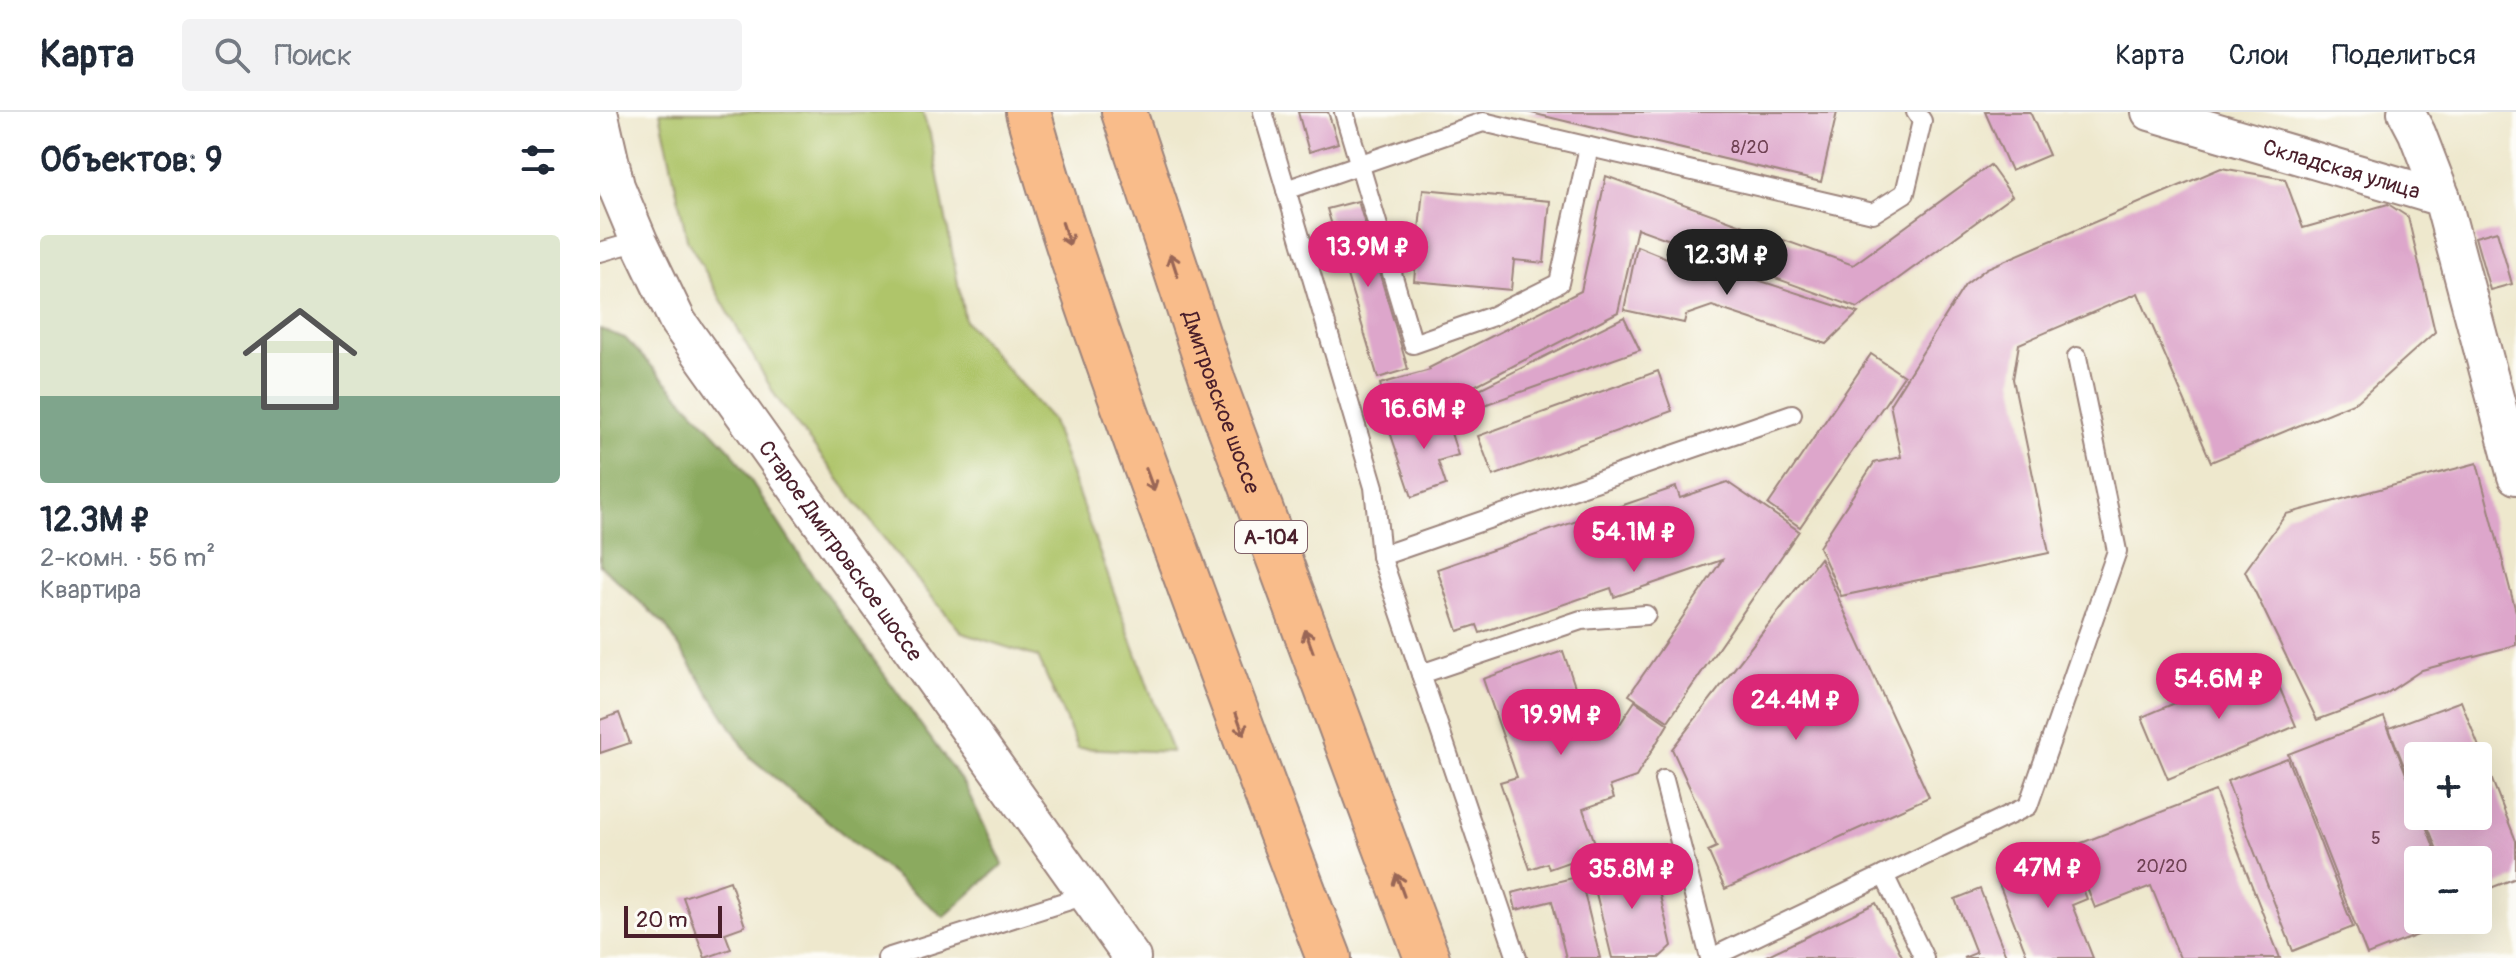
<!DOCTYPE html>
<html lang="ru">
<head>
<meta charset="utf-8">
<style>
  :root { --surface:#fff; --page:#f2f2f3; --text:#1f2937; --muted:#747a83; --line:#e0e1e3; --accent:#db2777 }
  body { margin:0; font-family:Pangolin,sans-serif; background:var(--page); color:var(--text); height:100vh; display:flex; flex-direction:column; font-size:30px; white-space:nowrap }
  * { box-sizing:border-box; margin:0 }
  p { font-size:26px; color:var(--muted) }
  .icon { flex:none; width:44px; height:44px; fill:none; stroke:currentColor; stroke-width:2; stroke-linecap:round; stroke-linejoin:round }
  .map { position:relative; flex:1; overflow:hidden }
  .details { display:flex; flex-direction:column; background:var(--surface); width:600px }
  .details>* { flex:none }
  .fabs { position:absolute; left:1804px; top:630px; display:grid; gap:16px }
  .fabs a { display:grid; place-items:center; width:88px; height:88px; border-radius:8px; background:var(--surface); box-shadow:0 8px 32px #0002; font-size:40px }
  .scale { position:absolute; left:24px; bottom:20px; width:98px; box-sizing:border-box; padding-left:8px; border:4px solid #4a1f2b; border-top:0; font-size:22px; line-height:28px; white-space:nowrap; color:#4a1f2b; -webkit-text-stroke:6px #fdfcf7; paint-order:stroke }
  .price { position:absolute; translate:-50% -68px; padding:0 18px; border-radius:28px; background:var(--accent); color:#fff; font-size:26px; line-height:52px; filter:drop-shadow(0 2px 4px #0008) }
  .price::after { content:''; position:absolute; left:50%; top:48px; width:24px; height:18px; margin-left:-12px; background:inherit; clip-path:polygon(0 0,100% 0,50% 100%) }
  .price.active { background:#222; color:#fff }
  ul { padding:0; list-style:none }
  li { display:grid; align-content:center; gap:16px; height:424px; padding:0 40px }
  li span { display:grid; place-items:center; height:248px; border-radius:8px; color:#555 }
  li>.icon { margin-inline-start:auto }
  span .icon { width:144px; height:144px; fill:#fffc; stroke-width:1 }
  li b { font-size:34px }
  h2 { display:flex; justify-content:space-between; align-items:center; height:96px; padding:0 40px; font-size:34px }
  header { display:flex; align-items:center; gap:48px; box-sizing:border-box; height:112px; padding:0 40px; background:var(--surface); border-bottom:2px solid var(--line) }
  header strong { font-size:38px }
  nav { display:flex; gap:44px; margin-inline-start:auto; font-size:28px }
  .search { width:560px; height:72px; background:var(--page); display:flex; align-items:center; gap:20px; box-sizing:border-box; padding:0 28px; border-radius:8px; color:var(--muted); font-size:30px }
  main { display:flex; flex:1; min-height:0 }
  .map>svg:first-child { display:block }
  .green { fill:#afc56a; stroke:#7c724a; stroke-width:2 }
  .forest { fill:#8baa5e; stroke:#6a6444; stroke-width:2 }
  .building { fill:#dda6cb }
  .lines { fill:none; stroke-linecap:round; stroke-linejoin:round }
  .lane-casing { stroke:#9c847c; stroke-width:22 }
  .street-casing { stroke:#9c847c; stroke-width:40 }
  .highway-casing { stroke:#9c847c; stroke-width:48 }
  .lane { stroke:#fff; stroke-width:18 }
  .street { stroke:#fff; stroke-width:36 }
  .highway { stroke:#f9bc8a; stroke-width:44 }
  .oneway { stroke:#996656 }
  .labels { text-anchor:middle; stroke-width:8; stroke-linejoin:round; paint-order:stroke }
  .number-label { font-size:18px; fill:#6f4153 }
  .shield { fill:#fdfcf7; stroke:#806168; stroke-width:2 }
  .shield-label { font-size:20px; font-weight:bold; fill:#4a1f2b }
  .street-label { font-size:22px; fill:#4a1f2b; stroke:#fdfcf7 }
</style>
</head>
<body>
<header>
<strong>Карта</strong>
<div class="search"><svg class="icon" aria-label="search" viewBox="0 0 24 24"><circle cx="10" cy="10" r="6"/><path d="M15 15l6 6"/></svg>Поиск</div>
<nav><a>Карта</a><a>Слои</a><a>Поделиться</a></nav>
</header>
<main>
<section class="details">
<h2>Объектов: 9<svg class="icon" aria-label="filters" viewBox="0 0 24 24"><path d="M4 7h16M4 17h16"/><circle cx="9" cy="7" r="2"/><circle cx="15" cy="17" r="2"/></svg></h2>
<ul>
<li><span style="background:linear-gradient(#dfe7d0 65%,#7fa58c 0)"><svg class="icon" aria-label="home" viewBox="0 0 24 24"><path d="M3 11l9-7 9 7M6 9v11h12V9"/></svg></span><div><b>12.3M ₽</b><p>2-комн. · 56 m²</p><p>Квартира</p></div></li>
</ul>
</section>
<div class="map">
<svg width="1916" height="846" viewBox="0 0 1916 846">
  <rect width="100%" height="100%" fill="#fdfcf7"/>
  <filter id="ink" filterUnits="userSpaceOnUse"><feTurbulence type="fractalNoise" baseFrequency=".0125" numOctaves="2"/><feDisplacementMap in="SourceGraphic" scale="16" xChannelSelector="R" yChannelSelector="G"/><feConvolveMatrix kernelMatrix="1 2 1 2 8 2 1 2 1" color-interpolation-filters="sRGB"/></filter>
  <filter id="wash" filterUnits="userSpaceOnUse"><feTurbulence type="fractalNoise" baseFrequency=".006" numOctaves="4" result="noise"/><feDisplacementMap in="SourceGraphic" scale="32" xChannelSelector="R" yChannelSelector="G"/><feGaussianBlur stdDeviation="1.8" result="paint"/><feColorMatrix in="noise" values="0 0 0 0 0 0 0 0 0 0 0 0 0 0 0 0 0 1.4 0 .05"/><feComposite in="paint" operator="in"/></filter>
  <g filter="url(#wash)">
    <rect width="100%" height="100%" fill="#eee8cd"/>
    <polygon class="green" points="60,0 322,0 330,22 365,209 451,307 572,640 478,636 438,545 362,521 299,446 176,285 87,127"/>
    <polygon class="forest" points="0,217 25,226 131,338 211,461 365,674 403,752 344,805 151,646 65,513 0,453"/>
    <g id="blocks">
      <g class="building">
        <polygon points="698,0 728,0 738,31 709,40"/>
        <polygon points="927,0 1237,0 1221,70"/>
        <polygon points="1385,0 1430,0 1449,43 1411,59"/>
        <polygon points="1390,53 1412,84 1258,196 1037,116 1018,200 847,288 791,311 780,272 830,258 829,256 981,179 1006,64 1253,153"/>
        <polygon points="1621,56 1685,67 1703,116 1788,92 1808,105 1835,220 1758,289 1611,350 1538,181 1419,232 1413,267 1449,441 1241,484 1219,435 1274,351 1301,345 1290,292 1365,173 1387,156"/>
        <polygon points="823,77 950,89 944,151 914,148 911,178 814,169"/>
        <polygon points="758,89 808,257 778,266 727,97"/>
        <polygon points="1897,119 1912,172 1890,178 1875,125"/>
        <polygon points="1037,134 1094,157 1097,148 1258,201 1226,232 1112,194 1086,203 1084,211 1024,198"/>
        <polygon points="1024,205 1040,238 850,305 845,294"/>
        <polygon points="1271,242 1304,264 1200,415 1168,393"/>
        <polygon points="1058,259 1072,299 893,364 878,324"/>
        <polygon points="844,299 858,343 838,349 846,373 812,385 789,317"/>
        <polygon points="1877,351 1916,500 1916,533 1822,558 1784,583 1717,608 1645,459 1686,402"/>
        <polygon points="1127,370 1199,419 1068,609 1029,583 1122,448 1014,485 1011,476 880,521 877,513 858,519 837,457 1076,375 1080,386"/>
        <polygon points="1220,446 1329,685 1125,777 1108,739 1117,735 1072,637"/>
        <polygon points="963,539 992,625 1018,615 1035,589 1068,612 1036,665 1010,674 1014,686 983,697 995,731 977,738 980,746 949,757 947,751 930,757 900,670 917,665 883,567"/>
        <polygon points="1669,551 1696,614 1568,667 1542,605"/>
        <polygon points="1861,589 1916,729 1916,766 1878,781 1878,748 1841,748 1824,704 1878,704 1878,644 1818,644 1818,689 1789,616"/>
        <polygon points="19,601 30,631 0,641 0,608"/>
        <polygon points="1784,605 1818,693 1818,704 1822,704 1839,748 1818,748 1818,808 1856,808 1767,843 1688,642"/>
        <polygon points="1687,646 1753,815 1693,839 1627,669"/>
        <polygon points="1615,679 1680,846 1580,846 1551,774 1495,796 1471,735"/>
        <polygon points="1469,741 1487,787 1472,793 1493,846 1428,846 1398,769"/>
        <polygon points="1051,746 1072,834 1059,846 1012,846 991,761"/>
        <polygon points="980,764 1000,846 966,846 952,789 916,798 912,781"/>
        <polygon points="130,769 145,814 125,821 131,837 105,846 83,785"/>
        <polygon points="1380,777 1401,831 1407,846 1363,846 1376,841 1355,787"/>
        <polygon points="1276,791 1303,846 1162,846"/>
      </g>
    </g>
  </g>
  <g filter="url(#ink)">
    <use href="#blocks" fill-opacity="0" stroke="#9c847c" stroke-width="2"/>
    <g class="lines">
      <g class="lane-casing">
        <g id="lane">
          <polyline points="663,0 774,375 781,444 917,846"/>
          <polyline points="744,0 813,232 893,204 959,171 989,35"/>
          <polyline points="686,78 883,10 1273,101 1305,81 1322,9 1316,0"/>
          <polyline points="0,140 39,129"/>
          <polyline points="781,444 1192,302"/>
          <polyline points="821,562 981,508 1046,503"/>
          <polyline points="1064,668 1110,846"/>
          <polyline points="1284,763 1324,846"/>
          <polyline points="287,846 486,783"/>
          <polyline points="1111,846 1428,694 1517,439 1477,245"/>
        </g>
      </g>
      <g class="street-casing">
        <g id="street">
          <path id="s1" d="M1550 0 1842 86 1916 364"/>
          <polyline points="1806,0 1817,21 1842,86"/>
          <path id="s2" d="M0 4 16 74 39 129 78 210 532 846"/>
        </g>
      </g>
      <g class="highway-casing">
        <g id="highway">
          <path d="M428 0C469 148 523 293 576 437 626 573 676 710 729 846"/>
          <path id="s3" d="M524 0 614 272 827 846"/>
        </g>
      </g>
      <use href="#lane" class="lane"/>
      <use href="#street" class="street"/>
      <use href="#highway" class="highway"/>
    </g>
    <defs><path id="oneway-shaft" d="M-6 0H5M1.5-3L5.5 0L1.5 3" fill="none" stroke-width="1.6" stroke-linecap="round" stroke-linejoin="round" transform="scale(2)"/></defs>
    <g class="oneway">
      <use href="#oneway-shaft" transform="translate(466 122) rotate(72)"/>
      <use href="#oneway-shaft" transform="translate(574 153) rotate(-108)"/>
      <use href="#oneway-shaft" transform="translate(550 368) rotate(70)"/>
      <use href="#oneway-shaft" transform="translate(709 529) rotate(-110)"/>
      <use href="#oneway-shaft" transform="translate(640 612) rotate(70)"/>
      <use href="#oneway-shaft" transform="translate(800 773) rotate(-110)"/>
    </g>
  </g>
  <g class="labels">
    <g class="number-label">
      <text x="1150" y="41">8/20</text>
      <text x="1776" y="732">5</text>
      <text x="1562" y="760">20/20</text>
    </g>
    <rect class="shield" x="635" y="409" width="72" height="32" rx="6"/>
    <g class="shield-label">
      <text x="671" y="432">А-104</text>
    </g>
    <g class="street-label">
      <text dy="8" stroke="none"><textPath href="#s1" startOffset="200">Складская улица</textPath></text>
      <text dy="8" stroke="none"><textPath href="#s3" startOffset="306">Дмитровское шоссе</textPath></text>
      <text dy="8" stroke="none"><textPath href="#s2" startOffset="502">Старое Дмитровское шоссе</textPath></text>
    </g>
  </g>
</svg>
<div class="fabs">
<a>+</a>
<a>−</a>
</div>
<div class="scale">20 m</div>
<b class="price" style="left:768px;top:177px">13.9M ₽</b>
<b class="price active" style="left:1127px;top:185px">12.3M ₽</b>
<b class="price" style="left:824px;top:339px">16.6M ₽</b>
<b class="price" style="left:1034px;top:462px">54.1M ₽</b>
<b class="price" style="left:1619px;top:609px">54.6M ₽</b>
<b class="price" style="left:1196px;top:630px">24.4M ₽</b>
<b class="price" style="left:961px;top:645px">19.9M ₽</b>
<b class="price" style="left:1448px;top:798px">47M ₽</b>
<b class="price" style="left:1032px;top:799px">35.8M ₽</b>
</div>
</main>
</body>
</html>
